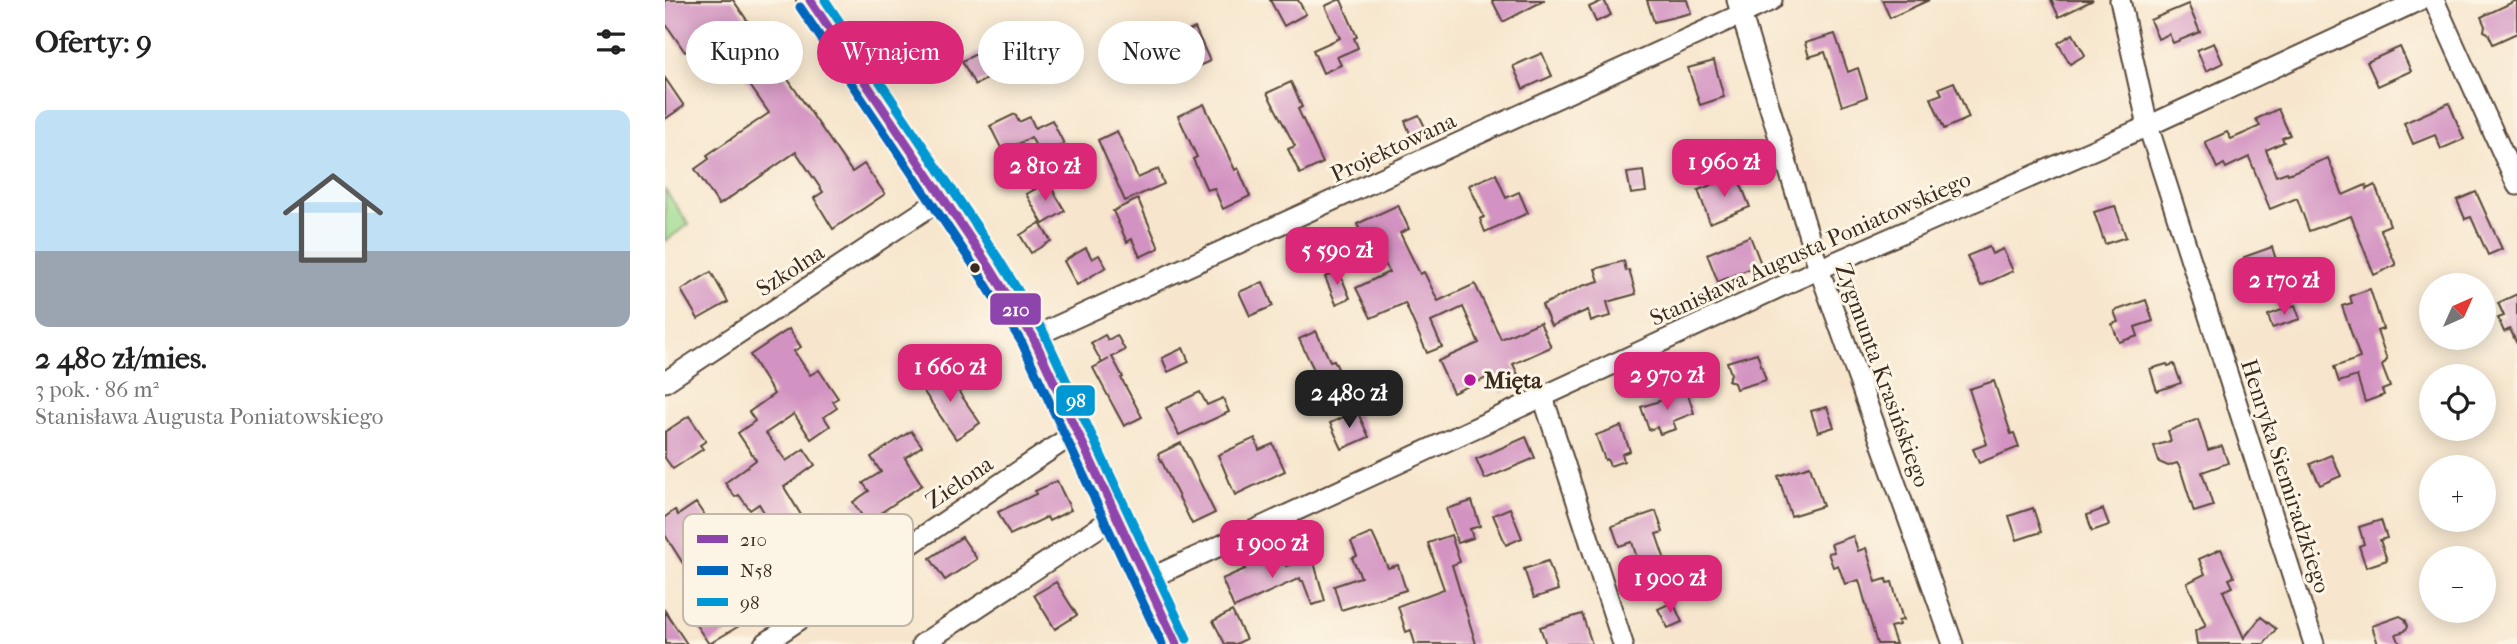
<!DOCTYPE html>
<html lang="pl">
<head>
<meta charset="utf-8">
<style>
  :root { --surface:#fff; --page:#f6f6f6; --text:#222; --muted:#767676; --accent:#db2777 }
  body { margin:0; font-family:"IM FELL French Canon",serif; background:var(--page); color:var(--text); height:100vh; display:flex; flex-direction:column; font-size:26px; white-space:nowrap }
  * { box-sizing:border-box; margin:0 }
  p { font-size:23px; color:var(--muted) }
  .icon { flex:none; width:38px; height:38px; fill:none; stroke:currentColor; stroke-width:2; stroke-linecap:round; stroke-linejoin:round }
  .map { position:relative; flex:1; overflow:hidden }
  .panel { display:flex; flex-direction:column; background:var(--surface); width:665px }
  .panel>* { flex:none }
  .top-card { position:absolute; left:21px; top:21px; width:665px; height:63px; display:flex; gap:14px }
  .needle { width:46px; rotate:45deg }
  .buttons { position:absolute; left:1754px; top:273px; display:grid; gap:14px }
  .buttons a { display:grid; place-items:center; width:77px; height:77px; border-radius:50%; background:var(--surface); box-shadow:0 4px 18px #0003; font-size:35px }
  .price { position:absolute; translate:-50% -60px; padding:0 16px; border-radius:14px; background:var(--accent); color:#fff; font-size:23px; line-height:46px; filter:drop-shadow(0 2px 4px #0008) }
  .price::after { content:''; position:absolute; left:50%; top:42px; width:21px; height:16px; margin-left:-10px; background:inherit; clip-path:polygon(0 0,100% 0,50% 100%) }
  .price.active { background:#222; color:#fff }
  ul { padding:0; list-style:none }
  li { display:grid; align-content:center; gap:14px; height:371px; padding:0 35px }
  li span { display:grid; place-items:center; height:217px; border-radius:14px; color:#555 }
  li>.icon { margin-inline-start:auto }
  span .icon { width:126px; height:126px; fill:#fffc; stroke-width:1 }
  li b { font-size:30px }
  h2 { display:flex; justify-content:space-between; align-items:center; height:84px; padding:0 35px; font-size:30px }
  .pill { padding:0 24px; border-radius:32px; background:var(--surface); box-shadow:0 4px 18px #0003; font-size:24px; line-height:63px }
  .pill.active { background:var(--accent); color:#fff }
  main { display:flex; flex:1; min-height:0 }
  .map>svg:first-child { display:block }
  .green { fill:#9cda8f; stroke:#6c8256; stroke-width:2 }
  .building { fill:#d393c2 }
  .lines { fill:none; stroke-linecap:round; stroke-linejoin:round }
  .street-casing { stroke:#574638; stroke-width:23 }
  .secondary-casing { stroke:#574638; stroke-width:30 }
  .street { stroke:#fff; stroke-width:19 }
  .secondary { stroke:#fff; stroke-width:26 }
  .bus-1-casing { stroke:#fcf5e5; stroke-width:14 }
  .bus-2-casing { stroke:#fcf5e5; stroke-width:14 }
  .bus-3-casing { stroke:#fcf5e5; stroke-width:14 }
  .bus-1 { stroke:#8e44ad; stroke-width:9 }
  .bus-2 { stroke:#0065bd; stroke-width:9 }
  .bus-3 { stroke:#0098d4; stroke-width:9 }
  .bus-dot { fill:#3b2a1e; stroke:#fcf5e5; stroke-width:2.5 }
  .poi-dot { fill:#b5179e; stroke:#fcf5e5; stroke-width:2.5 }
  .labels { text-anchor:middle; stroke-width:6; stroke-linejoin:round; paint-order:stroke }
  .street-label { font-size:23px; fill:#3b2a1e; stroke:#fcf5e5 }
  .poi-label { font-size:23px; font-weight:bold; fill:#3b2a1e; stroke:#fcf5e5; text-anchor:start }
  .key { fill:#fcf5e5; stroke:#c2b8a9; stroke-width:2 }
  .key-label { font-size:19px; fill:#3b2a1e }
  .line-badge { stroke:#fcf5e5; stroke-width:2.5 }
  .badge-label { font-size:19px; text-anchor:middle; font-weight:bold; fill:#fff }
</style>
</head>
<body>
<main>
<section class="panel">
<h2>Oferty: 9<svg class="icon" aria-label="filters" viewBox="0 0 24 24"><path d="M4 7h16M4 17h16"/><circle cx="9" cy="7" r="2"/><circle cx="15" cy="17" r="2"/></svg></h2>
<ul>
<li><span style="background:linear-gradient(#bfe0f5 65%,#9aa5b1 0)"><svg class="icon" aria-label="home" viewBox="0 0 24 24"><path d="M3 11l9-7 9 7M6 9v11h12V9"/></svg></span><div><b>2 480 zł/mies.</b><p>3 pok. · 86 m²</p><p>Stanisława Augusta Poniatowskiego</p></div></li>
</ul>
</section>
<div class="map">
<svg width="1852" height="644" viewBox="0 0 1852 644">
  <rect width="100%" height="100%" fill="#fcf5e5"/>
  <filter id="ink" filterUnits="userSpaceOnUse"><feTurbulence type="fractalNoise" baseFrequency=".0143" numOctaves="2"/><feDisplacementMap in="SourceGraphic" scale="14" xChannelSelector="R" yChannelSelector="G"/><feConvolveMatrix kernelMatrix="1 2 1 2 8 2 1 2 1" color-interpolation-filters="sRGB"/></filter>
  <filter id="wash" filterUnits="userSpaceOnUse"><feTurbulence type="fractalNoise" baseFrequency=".00686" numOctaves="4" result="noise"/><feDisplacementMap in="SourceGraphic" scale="28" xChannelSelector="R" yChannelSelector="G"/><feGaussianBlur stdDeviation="1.57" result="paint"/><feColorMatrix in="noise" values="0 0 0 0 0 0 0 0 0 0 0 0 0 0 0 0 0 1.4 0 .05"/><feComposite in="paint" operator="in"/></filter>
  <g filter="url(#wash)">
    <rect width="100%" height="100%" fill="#f7e6cd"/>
    <polygon class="green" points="0,190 24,224 0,241"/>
    <g id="blocks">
      <g class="building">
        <polygon points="0,0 68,0 187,172 199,164 220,194 168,229 149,198 158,192 131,152 54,205 30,169 44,159 42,155 104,113 49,33 20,52 0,23"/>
        <polygon points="605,0 633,0 641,14 619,26"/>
        <polygon points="673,0 676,0 692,37 689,38 693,48 672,57 676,65 658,73 648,50 675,38 660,6"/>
        <polygon points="827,0 880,0 838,22"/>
        <polygon points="939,0 946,15 931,22 924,7"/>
        <polygon points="982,0 1022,0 1026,13 989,22"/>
        <polygon points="1217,0 1264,0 1225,18"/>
        <polygon points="1386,0 1428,0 1394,17"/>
        <polygon points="1852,0 1852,33 1828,44 1823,33 1819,31 1820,26 1816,17"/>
        <polygon points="1523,4 1535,32 1508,43 1504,34 1493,39 1485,20"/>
        <polygon points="530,28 545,61 523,71 519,61 511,65 505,51 512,47 508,38"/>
        <polygon points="1170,34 1183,72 1193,68 1202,97 1177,106 1160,52 1144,57 1140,43"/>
        <polygon points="1408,34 1420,55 1405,64 1393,43"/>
        <polygon points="1549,43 1558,63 1541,71 1532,50"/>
        <polygon points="1735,47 1746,71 1713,86 1702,62"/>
        <polygon points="317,51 330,75 310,85 297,61"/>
        <polygon points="877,53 887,76 858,89 848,66"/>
        <polygon points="1049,61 1059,97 1035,105 1023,68"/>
        <polygon points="0,78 19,106 0,119"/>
        <polygon points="626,82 637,107 633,109 658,163 635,174 623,149 630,146 602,93"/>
        <polygon points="1289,82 1304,118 1279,129 1266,98 1277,94 1274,88"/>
        <polygon points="1784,103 1799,139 1776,149 1770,135 1748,144 1739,123"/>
        <polygon points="539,104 570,170 573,168 585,196 558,209 549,188 542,190 528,159 532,157 513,116"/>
        <polygon points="1613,109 1625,135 1617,138 1619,142 1601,150 1611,176 1622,172 1623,174 1663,158 1678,195 1701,185 1702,189 1710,185 1725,225 1715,229 1731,265 1709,275 1686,216 1644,231 1632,198 1605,209 1584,157 1561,168 1559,164 1552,168 1540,142 1562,132 1566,139 1580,133 1595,126 1591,119"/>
        <polygon points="350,114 354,122 365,117 370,128 387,120 399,144 376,156 366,137 338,152 325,126"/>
        <polygon points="754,115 761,129 746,136 740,121"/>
        <polygon points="452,131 473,178 493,169 499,184 460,201 433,140"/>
        <polygon points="978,171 981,192 966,194 962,173"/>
        <polygon points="831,174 841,198 854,192 863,213 820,232 815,219 819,217 804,185"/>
        <polygon points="1072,175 1085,207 1045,223 1033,190"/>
        <polygon points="383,182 400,211 378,224 361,194"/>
        <polygon points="1811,192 1837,249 1823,255 1806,217 1800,219 1792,200"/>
        <polygon points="473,199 494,248 475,257 467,239 462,242 448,211"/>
        <polygon points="733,205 744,229 735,233 755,274 759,272 773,301 810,284 836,339 875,322 886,347 848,364 857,383 836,393 828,375 788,393 773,361 814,343 798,307 766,322 777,347 762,353 740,303 706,318 691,288 724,272 711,244 703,248 692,224"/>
        <polygon points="1450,206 1461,237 1440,244 1429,212"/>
        <polygon points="375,223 386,241 366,253 355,235"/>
        <polygon points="1085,236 1096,264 1053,282 1042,254"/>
        <polygon points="1324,247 1327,254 1338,249 1348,271 1316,286 1302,256"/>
        <polygon points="1607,247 1612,263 1585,273 1579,257"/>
        <polygon points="421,248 427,259 434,255 441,267 412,285 399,261"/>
        <polygon points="959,261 961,271 964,270 971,294 942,302 946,316 926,321 923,310 886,326 877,305 917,286 934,281 930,269"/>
        <polygon points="674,271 685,298 671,304 660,277"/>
        <polygon points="46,272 63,302 33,319 16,290"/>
        <polygon points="598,282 608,306 585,316 574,292"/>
        <polygon points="1705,289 1718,329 1712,331 1722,360 1717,366 1725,387 1717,390 1719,395 1700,402 1692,376 1674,382 1669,367 1695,358 1677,306 1687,303 1685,296"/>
        <polygon points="1852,294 1852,344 1845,329 1839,332 1833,318 1839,316 1833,303"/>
        <polygon points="1481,300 1488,321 1470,327 1473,336 1454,342 1447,324 1453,322 1449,311"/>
        <polygon points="1630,305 1635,319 1607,328 1603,315"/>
        <polygon points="124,329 136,347 129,351 145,375 154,370 173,398 168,401 172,408 159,417 165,426 146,439 129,414 101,433 121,461 139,449 150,465 119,487 144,528 118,544 94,504 85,510 74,495 70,497 60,483 91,460 73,433 90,421 84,412 109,394 85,355"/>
        <polygon points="651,331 665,361 669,360 677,377 657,386 634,339"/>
        <polygon points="440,335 443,340 452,335 460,350 447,357 458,377 456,378 477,417 459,426 428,368 444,359 437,363 426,343"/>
        <polygon points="518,348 524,362 503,372 497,358"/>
        <polygon points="1092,353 1101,380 1071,389 1069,383 1063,380 1066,374 1062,362"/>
        <polygon points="1502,364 1503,366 1509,364 1516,383 1492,391 1485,369"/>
        <polygon points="279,370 315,423 291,439 255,386"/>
        <polygon points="1329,381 1346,434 1349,433 1354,447 1314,463 1308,449 1322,444 1304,389"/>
        <polygon points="535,392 542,405 558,398 564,412 514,435 501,408"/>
        <polygon points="1022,392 1029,413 1008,421 1011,429 995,434 992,427 984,430 976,407"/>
        <polygon points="1162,407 1169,427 1153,432 1146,411"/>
        <polygon points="692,411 704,437 677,449 665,423"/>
        <polygon points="24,416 41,441 35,445 38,449 8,469 0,458 0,432"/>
        <polygon points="1533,419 1543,450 1557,446 1563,463 1537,472 1548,506 1529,512 1515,468 1512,463 1503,466 1494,462 1489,446 1506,441 1503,431"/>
        <polygon points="956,426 965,451 957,454 959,461 945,466 942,459 940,460 931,435"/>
        <polygon points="246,431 257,446 240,458 257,485 217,512 223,520 207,531 188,502 204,491 198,483 216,472 206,457"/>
        <polygon points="861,437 870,458 820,479 811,459"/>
        <polygon points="590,438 594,450 608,444 620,471 570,495 553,455"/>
        <polygon points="516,443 550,513 527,524 493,454"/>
        <polygon points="1666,455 1676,476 1655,485 1645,464"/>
        <polygon points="1145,466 1158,506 1126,516 1113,476"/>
        <polygon points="392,481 406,510 384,521 382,517 345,535 333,512 371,494 370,491"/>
        <polygon points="807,501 815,526 805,529 808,538 793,543 781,509"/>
        <polygon points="31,503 41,518 29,526 45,547 19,565 0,535 0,517 10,510 13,515"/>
        <polygon points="845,508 857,538 841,545 828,515"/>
        <polygon points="1368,508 1376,532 1352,540 1344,516"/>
        <polygon points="1438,509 1444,525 1427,531 1422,515"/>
        <polygon points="991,511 998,532 991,534 1000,560 975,568 967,542 954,546 947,526"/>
        <polygon points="1716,520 1722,538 1715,540 1722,560 1701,567 1694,546 1699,544 1694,527"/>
        <polygon points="707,533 723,568 733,565 741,590 676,610 669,586 696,577 687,558 692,556 686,542"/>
        <polygon points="786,535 795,562 787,565 811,644 750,644 746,630 741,632 733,606 779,589 763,543"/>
        <polygon points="1188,536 1193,551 1201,548 1211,582 1221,579 1222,583 1227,582 1238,620 1233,621 1234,625 1225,627 1231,644 1212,644 1194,580 1180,584 1173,565 1168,567 1163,553 1169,552 1166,544"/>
        <polygon points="297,537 312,559 280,580 265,558"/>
        <polygon points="1556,549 1569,577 1564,579 1568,587 1558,591 1579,638 1596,617 1611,629 1599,644 1532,644 1530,631 1541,626 1522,583 1540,574 1534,559"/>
        <polygon points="615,552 621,566 648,559 660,601 647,605 638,581 636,581 635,578 569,608 557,579 580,569 578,565 591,559 593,563"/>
        <polygon points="883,561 893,590 869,598 859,569"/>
        <polygon points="391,582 412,615 390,629 369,595"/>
        <polygon points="58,602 74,626 44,644 29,622"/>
        <polygon points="1008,602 1017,622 1003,628 993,609"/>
        <polygon points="0,611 22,644 0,644"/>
        <polygon points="567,611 581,639 571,644 560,644 548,621"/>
        <polygon points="917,614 927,644 881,644 875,627"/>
        <polygon points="1735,616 1740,619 1743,626 1740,631 1731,634 1735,644 1713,644 1707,626"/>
      </g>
    </g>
  </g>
  <g filter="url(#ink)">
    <use href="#blocks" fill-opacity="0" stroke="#574638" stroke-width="2"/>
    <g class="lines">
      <g class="street-casing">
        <g id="street">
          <polyline points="1072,0 1154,269 1288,644"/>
          <polyline points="1455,0 1483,126 1649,644"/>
          <polyline points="1769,0 1852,185"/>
          <polyline points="368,337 1107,0"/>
          <polyline points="0,382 278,198"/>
          <polyline points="878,397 958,644"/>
          <polyline points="481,580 1154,269 1483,126 1755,0"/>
          <polyline points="99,644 413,431"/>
          <polyline points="257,644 451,516"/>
        </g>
      </g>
      <g class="secondary-casing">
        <polyline id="secondary" points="145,0 323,265 368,337 511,644"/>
      </g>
      <use href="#street" class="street"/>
      <use href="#secondary" class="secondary"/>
      <g class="bus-1-casing">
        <polyline id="bus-1" points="145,0 323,265 368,337 511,644"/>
      </g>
      <g class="bus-2-casing">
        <polyline id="bus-2" points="135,7 313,272 357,343 497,644"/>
      </g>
      <g class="bus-3-casing">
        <polyline id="bus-3" points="160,0 333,258 378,331 522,639"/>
      </g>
      <use href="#bus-1" class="bus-1"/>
      <use href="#bus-2" class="bus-2"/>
      <use href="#bus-3" class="bus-3"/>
    </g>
  </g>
  <circle class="bus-dot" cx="310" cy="268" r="6"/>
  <circle class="poi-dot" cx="805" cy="380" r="7"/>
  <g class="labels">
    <g class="street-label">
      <text transform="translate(728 147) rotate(-25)" y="8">Projektowana</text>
      <text transform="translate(1145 248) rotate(-24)" y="8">Stanisława Augusta Poniatowskiego</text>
      <text transform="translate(125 270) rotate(-33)" y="8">Szkolna</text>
      <text transform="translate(1218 375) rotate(70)" y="8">Zygmunta Krasińskiego</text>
      <text transform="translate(1621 476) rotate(72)" y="8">Henryka Siemiradzkiego</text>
      <text transform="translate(294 482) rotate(-34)" y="8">Zielona</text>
    </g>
    <g class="poi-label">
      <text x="819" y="388">Mięta</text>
    </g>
  </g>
  <rect x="18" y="514" width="230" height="112" rx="10" class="key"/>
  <rect x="32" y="535" width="31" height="8" fill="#8e44ad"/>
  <rect x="32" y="566" width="31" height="9" fill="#0065bd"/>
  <rect x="32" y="598" width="31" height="8" fill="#0098d4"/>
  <g class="key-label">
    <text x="75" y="546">210</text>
    <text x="75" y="577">N58</text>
    <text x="75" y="609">98</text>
  </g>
  <g class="line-badge">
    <rect x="324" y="292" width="53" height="34" rx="7" fill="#8e44ad"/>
    <rect x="390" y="384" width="41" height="33" rx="7" fill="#0098d4"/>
  </g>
  <g class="badge-label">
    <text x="351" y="316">210</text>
    <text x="411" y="407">98</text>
  </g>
</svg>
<div class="buttons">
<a><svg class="needle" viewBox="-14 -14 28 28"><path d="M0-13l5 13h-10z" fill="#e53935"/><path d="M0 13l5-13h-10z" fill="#767676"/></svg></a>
<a><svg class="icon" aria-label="locate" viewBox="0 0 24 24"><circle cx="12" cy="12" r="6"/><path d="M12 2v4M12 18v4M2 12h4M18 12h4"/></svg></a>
<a>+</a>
<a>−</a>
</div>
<b class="price" style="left:1059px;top:199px">1 960 zł</b>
<b class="price" style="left:380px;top:203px">2 810 zł</b>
<b class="price" style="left:672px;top:287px">5 590 zł</b>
<b class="price" style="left:1619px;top:317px">2 170 zł</b>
<b class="price" style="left:285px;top:404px">1 660 zł</b>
<b class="price" style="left:1002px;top:412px">2 970 zł</b>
<b class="price active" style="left:684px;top:430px">2 480 zł</b>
<b class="price" style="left:607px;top:580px">1 900 zł</b>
<b class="price" style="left:1005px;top:615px">1 900 zł</b>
<div class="top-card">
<a class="pill">Kupno</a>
<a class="pill active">Wynajem</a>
<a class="pill">Filtry</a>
<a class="pill">Nowe</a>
</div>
</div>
</main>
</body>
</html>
